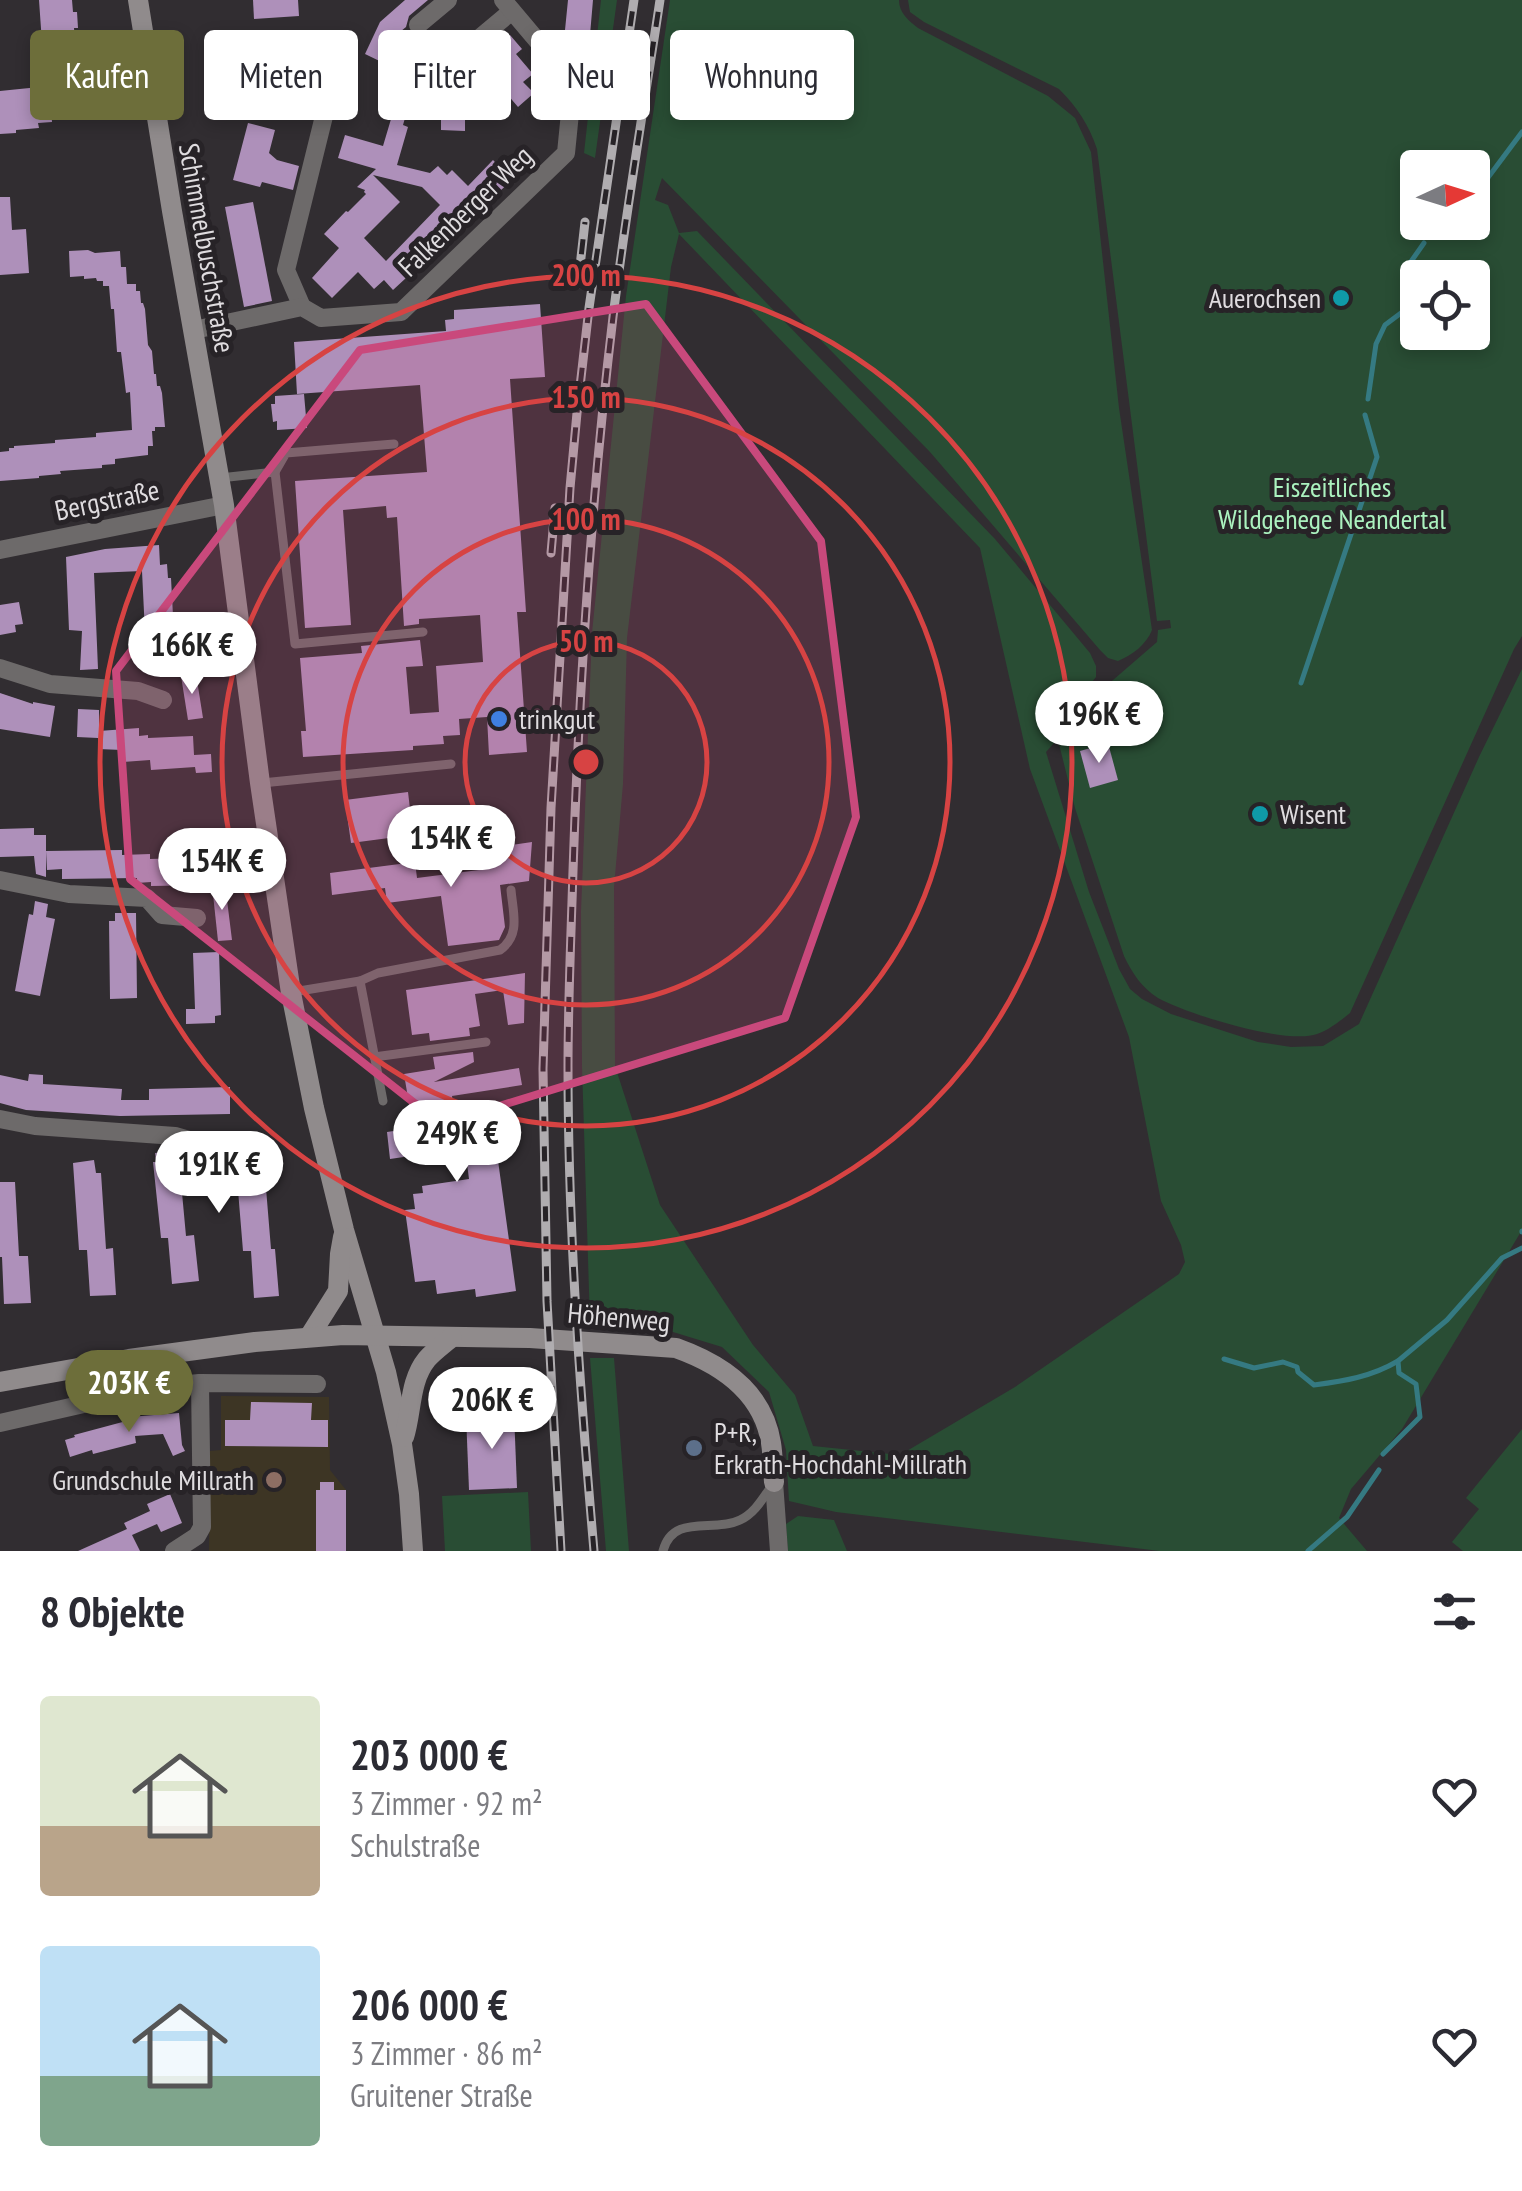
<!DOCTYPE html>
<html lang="de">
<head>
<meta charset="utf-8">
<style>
  :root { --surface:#fff; --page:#f7f7f7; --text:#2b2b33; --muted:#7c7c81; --accent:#6d6e3a }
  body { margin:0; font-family:"PT Sans Narrow",sans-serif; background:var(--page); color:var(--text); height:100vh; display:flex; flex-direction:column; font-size:38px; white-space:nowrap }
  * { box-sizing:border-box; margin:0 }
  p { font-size:32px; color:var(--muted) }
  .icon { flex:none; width:55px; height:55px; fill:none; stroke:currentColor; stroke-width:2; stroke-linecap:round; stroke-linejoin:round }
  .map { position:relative; height:1551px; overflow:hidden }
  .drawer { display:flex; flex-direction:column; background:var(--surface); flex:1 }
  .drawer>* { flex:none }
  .guide { position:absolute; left:30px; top:30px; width:1000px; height:90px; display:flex; gap:20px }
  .needle { width:65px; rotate:86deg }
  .fabs { position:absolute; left:1400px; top:150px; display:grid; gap:20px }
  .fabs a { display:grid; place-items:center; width:90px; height:90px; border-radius:10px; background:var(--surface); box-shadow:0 5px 15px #0003; font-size:50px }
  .price { position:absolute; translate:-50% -85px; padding:0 22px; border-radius:35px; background:#fff; color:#222; font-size:32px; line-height:65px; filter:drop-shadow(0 2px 5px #0008) }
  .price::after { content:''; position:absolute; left:50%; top:60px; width:30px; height:22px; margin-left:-15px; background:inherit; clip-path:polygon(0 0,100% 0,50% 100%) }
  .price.selected { background:var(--accent); color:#fff }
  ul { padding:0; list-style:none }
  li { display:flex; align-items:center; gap:30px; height:250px; padding:0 40px }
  li span { display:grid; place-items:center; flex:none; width:280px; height:200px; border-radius:10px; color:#555 }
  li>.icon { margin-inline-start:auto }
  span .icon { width:120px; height:120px; fill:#fffc; stroke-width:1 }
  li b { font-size:42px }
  h2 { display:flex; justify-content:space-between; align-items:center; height:120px; padding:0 40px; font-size:42px }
  .tag { padding:0 35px; border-radius:10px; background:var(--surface); box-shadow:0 5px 15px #0003; font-size:35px; line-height:90px }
  .tag.selected { background:var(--accent); color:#fff }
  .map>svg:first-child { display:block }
  .education { fill:#3d3524 }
  .green { fill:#294d34; fill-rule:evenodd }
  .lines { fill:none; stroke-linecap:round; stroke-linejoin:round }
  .stream { stroke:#357a82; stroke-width:5 }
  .building { fill:#ae90ba; fill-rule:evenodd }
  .service { stroke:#6d6a6a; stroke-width:9 }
  .minor { stroke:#6d6a6a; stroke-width:18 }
  .secondary { stroke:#908b8c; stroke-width:20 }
  .rail-casing { stroke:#b0adb0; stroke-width:9 }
  .rail { stroke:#272327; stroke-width:5; stroke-dasharray:15; stroke-linecap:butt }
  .marked { fill:#c9497c; fill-opacity:0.2; stroke:#c9497c; stroke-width:8; stroke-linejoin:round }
  .ring { fill:none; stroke:#d74343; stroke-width:5 }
  .culture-dot { fill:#0f9aa8; stroke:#272327; stroke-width:4 }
  .shop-dot { fill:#3f7fe0; stroke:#272327; stroke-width:4 }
  .service-dot { fill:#5c6f8a; stroke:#272327; stroke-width:4 }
  .education-dot { fill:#8d6e63; stroke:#272327; stroke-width:4 }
  .labels { text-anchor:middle; stroke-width:10; stroke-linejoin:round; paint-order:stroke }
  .street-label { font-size:28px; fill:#dfdcdf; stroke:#272327 }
  .poi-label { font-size:28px; fill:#dfdcdf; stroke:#272327; text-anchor:start }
  .park-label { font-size:28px; fill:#abf2bf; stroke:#272327 }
  .centre { fill:#d74343; stroke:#272327; stroke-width:5 }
  .ring-label { font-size:30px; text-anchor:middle; font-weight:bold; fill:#d74343; stroke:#272327; stroke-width:10; stroke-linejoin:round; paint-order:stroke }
</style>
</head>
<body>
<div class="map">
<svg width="1522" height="1551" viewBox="0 0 1522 1551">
  <rect width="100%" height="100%" fill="#312d31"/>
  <polygon class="education" points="221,1396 329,1397 330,1470 346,1490 346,1551 209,1551 210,1451 221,1450"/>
  <g class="green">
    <polygon points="601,0 617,0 595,158 584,153"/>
    <path d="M670 0H899C899 13 909 21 918 28L1048 96 1075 118 1091 152 1119 408 1152 630C1146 645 1132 655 1118 661L1108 658 1100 650 930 452 662 178 655 200 668 205 679 233 697 231 995 539 1090 653 1096 666V677L1079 698 1054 743 1046 752 1089 892 1119 969 1130 989 1142 999 1171 1014 1258 1042 1291 1047 1323 1046 1359 1024 1479 757 1522 669V1230L1402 1429 1351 1489 1339 1518 1367 1551H1160L836 1512 789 1501 786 1450 769 1392 722 1347 660 1328 590 1323 582 1066 581 912 592 633 626 296ZM679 234 980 548 1030 769 1129 1037 1161 1201 1181 1245 1185 1262 1179 1274 1015 1387 900 1455 813 1446 795 1395 753 1345 660 1205 615 1066 614 887 623 784 627 638 671 267Z"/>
    <path d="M908 0H1522V636L1514 649 1350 1013C1340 1021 1329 1030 1317 1034 1286 1045 1187 1014 1158 998 1142 988 1132 973 1124 956L1075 808 1059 744 1076 712 1157 642 1158 630 1171 628 1170 620 1157 621 1097 149C1089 125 1077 107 1059 89L924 22 910 12ZM1418 168H1472V222H1418ZM1418 278H1472V332H1418Z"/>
    <polygon points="590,1358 614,1358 629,1551 606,1551"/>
    <polygon points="1522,1429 1522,1551 1463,1551 1452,1542 1479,1509 1466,1498"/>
    <polygon points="528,1492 531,1551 445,1551 442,1496"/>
    <polygon points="798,1516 834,1520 847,1551 788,1551 786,1524"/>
  </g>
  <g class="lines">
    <g class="stream">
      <polyline points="1472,199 1522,132"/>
      <polyline points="1440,228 1447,222"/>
      <polyline points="1418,284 1410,263 1424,243"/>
      <polyline points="1368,399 1376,344 1385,325 1413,304 1418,289"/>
      <polyline points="1301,683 1377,457 1365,415"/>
      <polyline points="1522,1231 1522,1232"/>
      <path d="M1224 1359 1254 1368 1283 1362 1297 1367 1298 1372 1314 1385C1344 1381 1371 1377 1398 1361"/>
      <polyline points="1383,1454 1420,1417 1416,1384 1399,1373 1398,1361 1447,1320 1502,1258 1522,1248"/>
      <polyline points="1308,1551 1347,1517 1379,1470"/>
    </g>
  </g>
  <g class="building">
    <polygon points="39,0 72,0 73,12 77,12 78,28 74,28 77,63 80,63 81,78 76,79 77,84 45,86"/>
    <polygon points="253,0 298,0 299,16 254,19"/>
    <polygon points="405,0 428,0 409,16 406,27 395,36 406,41 394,68 365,54 380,22"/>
    <polygon points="568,0 593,0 588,58 568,56 569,50 563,50"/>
    <polygon points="510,35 522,49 516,54 533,74 523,82 534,93 518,107 490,74 493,72 478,56 499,38 502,42"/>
    <polygon points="306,41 343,51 336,76 328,74 325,84 297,75"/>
    <polygon points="262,48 263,51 270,48 273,54 274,54 283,76 257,87 256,83 219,97 209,71"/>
    <path d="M390 78 412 84 410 89 413 90 403 125 408 127 397 165 430 173 438 166 447 175 452 170 468 186 493 160 512 180 393 290 384 280 374 289 358 272 332 298 312 278 339 248 324 234 346 211 348 212 366 194 364 192 365 190 357 187 376 169 338 158 345 135 383 146 394 109 382 106ZM373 175 422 187 440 205 386 261 364 238 400 202Z"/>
    <polygon points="49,86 52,122 38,123 39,128 16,130 16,133 0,134 0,91"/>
    <polygon points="465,95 465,131 441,130 441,103 456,103"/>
    <polygon points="248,123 275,130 269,153 277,160 299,166 293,190 262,182 260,187 233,180"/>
    <polygon points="0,197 10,197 12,230 26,229 29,273 0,275"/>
    <polygon points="253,202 272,301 244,307 225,207"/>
    <polygon points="88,250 95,253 120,251 121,267 126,267 127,284 136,284 136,291 140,291 141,303 143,303 145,309 148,345 152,351 154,374 156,374 157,386 160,386 162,393 165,427 155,427 155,431 152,431 153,446 148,446 148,455 115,459 115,464 102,465 102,468 60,471 61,474 39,476 39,478 0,481 0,452 9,451 9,448 14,448 14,446 55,443 55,440 96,437 96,433 132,430 130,392 126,393 121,352 117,352 114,309 111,309 109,286 103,286 103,281 97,281 96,278 84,279 84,276 70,277 69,251"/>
    <polygon points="540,304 545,377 510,379 526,612 517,612 527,752 489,755 487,717 459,719 460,735 443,736 444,744 413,746 413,750 303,757 301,731 306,731 300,658 362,653 361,646 420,640 423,666 406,667 410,714 439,712 436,666 483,662 480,615 419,619 419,624 404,626 397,517 387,518 386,506 343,510 351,625 305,628 295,481 427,472 420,385 297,394 294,342 446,331 445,320 454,319 454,310"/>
    <polygon points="304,394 307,428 277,430 277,421 273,422 271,404 275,404 275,396"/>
    <polygon points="159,545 160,565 167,564 168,578 171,578 176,672 147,674 142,571 94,573 98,669 80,670 82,631 69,630 66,557 105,549"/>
    <polygon points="19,602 23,624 15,625 16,632 0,635 0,605"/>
    <polygon points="196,674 203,718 188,720 181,676"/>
    <polygon points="0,693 33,704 33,702 55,706 50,737 0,729"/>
    <polygon points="78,709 99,710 99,731 139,728 139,736 148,735 148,738 193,736 194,755 211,754 212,772 196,773 195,767 151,770 150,760 123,762 122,750 98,749 98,738 77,737"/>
    <polygon points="1108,743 1118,780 1090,788 1080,751"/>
    <polygon points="408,792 410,809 424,807 427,833 351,843 345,800"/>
    <polygon points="34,828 34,835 46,835 46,877 36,874 34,856 0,857 0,829"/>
    <polygon points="532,842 529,881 500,885 505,927 499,940 448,946 441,896 387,903 385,888 332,895 330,873 415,862 417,878 479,870 477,850"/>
    <polygon points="122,850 122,855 150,854 150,859 210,857 211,885 151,886 151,882 137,883 137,878 62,879 62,869 47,870 46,851"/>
    <polygon points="225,884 232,940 218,941 212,885"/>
    <polygon points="35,901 48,904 46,917 55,919 40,996 15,991 29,914 33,915"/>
    <polygon points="115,913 136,913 137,998 110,999 109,921 115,921"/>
    <polygon points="219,952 221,1015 215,1016 215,1023 186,1024 186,1009 195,1009 193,953"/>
    <polygon points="525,973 524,1023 508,1025 503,990 475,994 480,1026 469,1028 470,1036 430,1041 429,1033 412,1035 406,990"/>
    <polygon points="473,1052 474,1062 434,1082 519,1068 522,1085 452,1096 456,1122 492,1117 516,1291 476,1297 475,1289 437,1294 435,1280 415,1282 405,1210 415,1209 413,1194 423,1193 422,1186 469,1179 465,1148 390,1159 387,1132 413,1128 404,1074 435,1069 433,1057"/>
    <polygon points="29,1074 43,1075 43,1084 122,1089 121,1100 149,1100 149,1089 230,1087 230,1114 120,1116 26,1110 0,1103 0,1075 28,1081"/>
    <polygon points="266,1135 269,1176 265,1176 271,1249 275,1249 279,1296 254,1298 251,1251 243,1251 237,1178 181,1182 186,1236 194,1235 199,1281 172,1284 168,1238 161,1238 153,1162 156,1162 155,1153 171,1151 172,1160 179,1159 180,1169 256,1162 254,1136"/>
    <polygon points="94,1160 96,1173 101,1173 106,1249 113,1248 116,1295 90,1296 87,1250 79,1250 73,1163"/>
    <polygon points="0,1182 15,1182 19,1256 28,1256 31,1303 4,1304 2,1257 0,1257"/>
    <polygon points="251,1402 312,1403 311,1420 328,1420 328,1447 225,1446 225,1420 250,1420"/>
    <polygon points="179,1413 182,1445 185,1451 173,1456 163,1434 135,1436 136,1443 93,1454 92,1450 70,1457 65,1440 75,1437 74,1435 130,1420 129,1417"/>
    <polygon points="514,1413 517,1488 469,1490 466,1415"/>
    <polygon points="320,1482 334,1482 334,1490 346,1490 346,1551 316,1551 316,1490 320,1490"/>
    <polygon points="170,1494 182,1523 161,1532 157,1524 132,1535 140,1551 78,1551 127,1529 124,1523 150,1511 147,1504"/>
  </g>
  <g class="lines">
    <g class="service">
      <polyline points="275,472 286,453 394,444"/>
      <polyline points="220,478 275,472 295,644 423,632"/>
      <polyline points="262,783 451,764"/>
      <path d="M360 981 378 973 500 950C521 935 513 913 511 890"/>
      <polyline points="293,992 360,981 383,1101"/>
      <polyline points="374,1057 486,1042"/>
      <path d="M663 1551C673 1513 713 1533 740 1520 755 1513 763 1498 773 1484"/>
    </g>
    <g class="minor">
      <polyline points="418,25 448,0"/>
      <polyline points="417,53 440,65 451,62 512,11"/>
      <polyline points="239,103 290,102 326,108 286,270 302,307"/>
      <polyline points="194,330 302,307 321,318 401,312 566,153 573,83 503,0"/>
      <polyline points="0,550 224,505"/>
      <polyline points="0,668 50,684 138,691 163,700"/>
      <polyline points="0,880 69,894 147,898 162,915 197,918"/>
      <polyline points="0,1119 35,1126 175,1136 227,1151"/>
      <polyline points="0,1423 163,1386 200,1383 317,1384"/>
      <polyline points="774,1482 779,1551"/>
      <polyline points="174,1551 197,1536 202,1527 200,1383"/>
    </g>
    <g class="secondary">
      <polyline points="138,0 172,211 224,505 260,783 291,993 314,1108 344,1230 386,1372 402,1444 409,1494 413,1551"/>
      <polyline points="309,1337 338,1291 340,1254 343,1237"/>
      <path d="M0 1382 129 1359 255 1342 343 1335 530 1338 676 1348C721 1364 763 1392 771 1443 773 1455 773 1469 774 1482"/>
      <path d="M404 1437C412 1412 409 1381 427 1359 434 1351 444 1344 452 1337"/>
    </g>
    <g class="rail-casing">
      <g id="rail">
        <polyline points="578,284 585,222"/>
        <polyline points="551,553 555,508"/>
        <polyline points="561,1551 547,1301 543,1069 551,808 570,488 577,413 589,308 634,0"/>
        <path d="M594 1551C580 1390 568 1229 568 1067 568 1002 571 936 573 871 579 686 591 501 613 317 626 211 644 106 660 0"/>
      </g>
    </g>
    <use href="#rail" class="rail"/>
  </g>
  <path class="marked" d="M646 304 821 541 856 817 785 1018 441 1124 130 879 116 671 360 350Z"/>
  <g class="ring">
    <circle cx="586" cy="762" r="121"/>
    <circle cx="586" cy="762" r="243"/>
    <circle cx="586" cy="762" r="364"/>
    <circle cx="586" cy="762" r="486"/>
  </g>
  <g class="culture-dot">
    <circle cx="1341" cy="298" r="10"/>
    <circle cx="1260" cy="814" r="10"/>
  </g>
  <circle class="shop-dot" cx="499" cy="719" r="10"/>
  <circle class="service-dot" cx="694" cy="1448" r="10"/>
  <circle class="education-dot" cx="274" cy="1480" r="10"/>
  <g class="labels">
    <g class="street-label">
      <text transform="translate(465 211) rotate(-44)" y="10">Falkenberger Weg</text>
      <text transform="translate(207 248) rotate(80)" y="10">Schimmelbuschstraße</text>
      <text transform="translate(107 500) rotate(-12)" y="10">Bergstraße</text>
      <text transform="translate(619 1317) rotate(5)" y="10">Höhenweg</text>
    </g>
    <g class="poi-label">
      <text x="1321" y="308" text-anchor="end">Auerochsen</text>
      <text x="519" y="729">trinkgut</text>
      <text x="1280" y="824">Wisent</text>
      <text x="714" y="1442">P+R,<tspan x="714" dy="32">Erkrath-Hochdahl-Millrath</tspan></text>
      <text x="254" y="1490" text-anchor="end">Grundschule Millrath</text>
    </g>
    <g class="park-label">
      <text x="1332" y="497">Eiszeitliches<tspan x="1332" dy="32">Wildgehege Neandertal</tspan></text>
    </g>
  </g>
  <circle cx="586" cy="762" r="15" class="centre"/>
  <g class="ring-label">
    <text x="586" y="286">200 m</text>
    <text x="586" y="408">150 m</text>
    <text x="586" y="530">100 m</text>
    <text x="586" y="652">50 m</text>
  </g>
</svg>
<div class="fabs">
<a><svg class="needle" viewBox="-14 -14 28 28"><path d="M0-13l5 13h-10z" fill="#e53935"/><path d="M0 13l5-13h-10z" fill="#7c7c81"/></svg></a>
<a><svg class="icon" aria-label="locate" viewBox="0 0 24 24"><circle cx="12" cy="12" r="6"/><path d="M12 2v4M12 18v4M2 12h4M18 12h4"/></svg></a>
</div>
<b class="price" style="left:192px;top:697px">166K €</b>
<b class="price" style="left:1099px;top:766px">196K €</b>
<b class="price" style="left:451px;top:890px">154K €</b>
<b class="price" style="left:222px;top:913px">154K €</b>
<b class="price" style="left:457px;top:1185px">249K €</b>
<b class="price" style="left:219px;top:1216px">191K €</b>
<b class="price selected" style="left:129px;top:1435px">203K €</b>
<b class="price" style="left:492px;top:1452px">206K €</b>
<div class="guide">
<a class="tag selected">Kaufen</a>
<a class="tag">Mieten</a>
<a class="tag">Filter</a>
<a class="tag">Neu</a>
<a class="tag">Wohnung</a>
</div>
</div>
<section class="drawer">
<h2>8 Objekte<svg class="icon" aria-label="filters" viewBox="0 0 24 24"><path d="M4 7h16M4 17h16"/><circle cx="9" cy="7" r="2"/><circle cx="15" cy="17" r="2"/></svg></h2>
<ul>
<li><span style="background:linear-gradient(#dfe7d0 65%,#b9a48a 0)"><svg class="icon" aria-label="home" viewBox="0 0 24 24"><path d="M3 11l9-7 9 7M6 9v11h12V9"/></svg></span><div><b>203 000 €</b><p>3 Zimmer · 92 m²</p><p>Schulstraße</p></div><svg class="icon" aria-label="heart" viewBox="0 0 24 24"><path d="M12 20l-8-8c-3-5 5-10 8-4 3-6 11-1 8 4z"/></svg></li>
<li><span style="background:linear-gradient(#bfe0f5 65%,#7fa58c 0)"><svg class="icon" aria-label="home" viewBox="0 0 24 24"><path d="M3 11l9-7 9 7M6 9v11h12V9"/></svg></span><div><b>206 000 €</b><p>3 Zimmer · 86 m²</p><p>Gruitener Straße</p></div><svg class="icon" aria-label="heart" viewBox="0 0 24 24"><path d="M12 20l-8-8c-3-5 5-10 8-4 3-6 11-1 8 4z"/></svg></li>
</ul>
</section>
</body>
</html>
